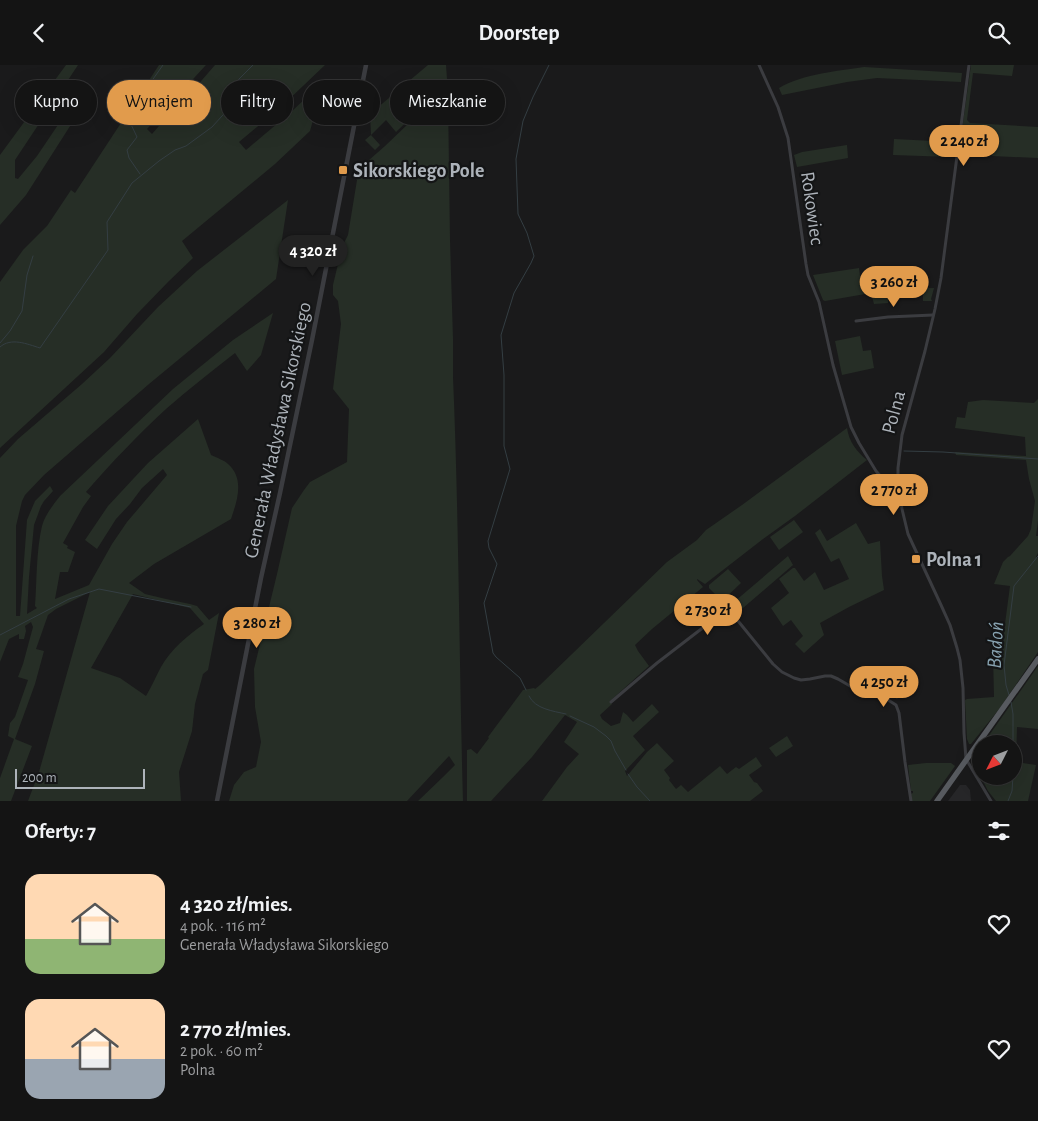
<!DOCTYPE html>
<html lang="pl">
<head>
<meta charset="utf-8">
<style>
  :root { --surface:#141414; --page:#1d1d1d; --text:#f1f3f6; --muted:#9d9ea0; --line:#333334; --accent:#e19b4c }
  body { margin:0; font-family:"Alegreya Sans",sans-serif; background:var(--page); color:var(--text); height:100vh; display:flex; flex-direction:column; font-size:19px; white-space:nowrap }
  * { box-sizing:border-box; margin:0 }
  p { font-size:16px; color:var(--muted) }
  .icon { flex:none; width:28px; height:28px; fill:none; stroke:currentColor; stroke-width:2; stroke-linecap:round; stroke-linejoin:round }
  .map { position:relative; height:736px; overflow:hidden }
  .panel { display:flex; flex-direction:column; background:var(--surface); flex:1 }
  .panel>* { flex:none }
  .banner { position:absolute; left:15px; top:15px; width:500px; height:45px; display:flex; gap:10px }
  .needle { width:32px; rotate:228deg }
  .controls { position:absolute; left:972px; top:670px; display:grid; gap:10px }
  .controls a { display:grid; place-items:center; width:50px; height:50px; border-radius:50%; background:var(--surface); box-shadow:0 5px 20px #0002,0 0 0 1px var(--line); font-size:25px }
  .scale { position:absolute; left:15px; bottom:12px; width:130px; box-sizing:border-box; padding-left:5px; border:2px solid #adb3ba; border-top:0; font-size:14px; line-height:18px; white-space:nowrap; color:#adb3ba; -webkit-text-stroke:4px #141516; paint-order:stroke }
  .price { position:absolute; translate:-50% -42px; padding:0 11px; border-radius:18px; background:var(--accent); color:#111; font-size:16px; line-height:32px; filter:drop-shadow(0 1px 2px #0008) }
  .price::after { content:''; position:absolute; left:50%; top:30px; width:15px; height:11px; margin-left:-8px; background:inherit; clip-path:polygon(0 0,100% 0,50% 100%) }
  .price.active { background:#222; color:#fff }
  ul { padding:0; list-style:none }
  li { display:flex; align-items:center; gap:15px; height:125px; padding:0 25px }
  li span { display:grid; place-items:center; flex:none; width:140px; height:100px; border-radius:15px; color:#555 }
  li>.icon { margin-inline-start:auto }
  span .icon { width:60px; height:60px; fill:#fffc; stroke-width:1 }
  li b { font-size:21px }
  h2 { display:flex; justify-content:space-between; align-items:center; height:60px; padding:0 25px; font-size:21px }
  .pill { padding:0 18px; border-radius:22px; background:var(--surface); box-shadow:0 5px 20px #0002,0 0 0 1px var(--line); font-size:18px; line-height:45px }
  .pill.active { background:var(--accent); color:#111 }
  header { display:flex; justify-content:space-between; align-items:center; height:65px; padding:0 25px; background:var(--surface); font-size:22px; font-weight:700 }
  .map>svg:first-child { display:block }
  .built { fill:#262628 }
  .green { fill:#262e26; fill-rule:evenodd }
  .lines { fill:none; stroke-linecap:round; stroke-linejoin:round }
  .stream { stroke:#343e43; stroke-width:1 }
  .minor { stroke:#3b3c40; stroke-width:3 }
  .tertiary { stroke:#3b3c40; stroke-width:4.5 }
  .primary { stroke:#575a5f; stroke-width:5.5 }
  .poi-dot { fill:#e19b4c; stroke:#141516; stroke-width:2 }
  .labels { text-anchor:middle; stroke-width:4.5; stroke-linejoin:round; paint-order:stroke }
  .poi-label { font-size:20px; font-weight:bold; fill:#adb3ba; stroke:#141516; text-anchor:start }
  .street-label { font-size:20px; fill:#adb3ba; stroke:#141516 }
  .water-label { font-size:21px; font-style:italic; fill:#88a3b1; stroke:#141516 }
</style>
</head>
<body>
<header><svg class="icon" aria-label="back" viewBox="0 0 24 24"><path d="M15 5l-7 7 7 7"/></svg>Doorstep<svg class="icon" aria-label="search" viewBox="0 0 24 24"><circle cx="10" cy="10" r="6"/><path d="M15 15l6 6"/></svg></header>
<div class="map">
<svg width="1038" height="736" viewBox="0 0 1038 736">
  <rect width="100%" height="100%" fill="#1a1a1b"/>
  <polygon class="built" points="960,720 966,720 970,725 971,736 948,736"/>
  <g class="green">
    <polygon points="66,0 78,0 15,95 15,113 18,114 37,91 64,51 72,58 26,130 0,160 0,90"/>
    <polygon points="159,0 206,0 147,64 152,69 165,54 169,53 215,0 325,0 282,41 239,77 246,85 291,47 324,16 310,66 275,99 182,176 193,193 169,216 137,249 104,287 0,383 0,217 23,185 47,161 71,125 75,128"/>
    <polygon points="428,0 446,0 448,28 437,31 429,35 396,67 386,55 371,70 380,80 375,85 365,75 371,70 370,49"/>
    <polygon points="971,0 1014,0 1012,11 973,8 967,55 970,58 1038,62 1038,93 992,91 994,75 963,73 961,72"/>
    <path d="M864 2 962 8 961 17 877 13 847 17 782 30 779 23C802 9 838 6 864 2Z"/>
    <path d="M448 32 450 175 453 274V312C459 453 459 595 463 736H418L443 712 455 700 449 691 407 736H229L234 720 244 707 256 702 261 677 255 642 254 604 277 509 292 443 304 425 310 417 347 397 349 344 333 324 341 259 338 236 333 230V220L342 182 348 170 357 115 353 109 385 81 430 38Z"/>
    <polygon points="894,74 953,77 951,92 893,90"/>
    <polygon points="847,80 848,93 797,102 794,90 802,87"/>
    <path d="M288 135 276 214 149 319 44 410 25 430 22 436 16 461V551H20L27 455 35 436 50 421 53 426 44 436 41 441 34 460 29 512 27 549 37 543 35 541C37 515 36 487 42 461 45 450 53 440 60 431L173 324 233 275 273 248 261 290 247 306 235 288C212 306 189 324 166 344 138 370 111 398 86 427L91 431 83 442 63 478 68 481 67 483 75 487 68 507H60L55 534 89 520 112 479 127 457 167 410 163 404 142 423 130 439 116 454 97 484 85 475 108 441 134 413 148 398 198 354 211 390C217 393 224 395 228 399 245 414 237 436 231 454L154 499 129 518 145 529 166 534 190 539 197 541 209 555 219 548 208 605 203 609 195 639 192 666 179 707 181 736H28L39 707 90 527 56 544 48 550 36 584 44 586 35 619 15 674 32 681 11 736H0V713L14 674 8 671 10 658 15 652 28 615 18 612 23 599 33 562 31 557 25 561 26 566 24 574H19V569L9 574 0 597V393L18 374 82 319 110 293 158 242 197 206ZM133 529 190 543 204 559C187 571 171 584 161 602 156 611 152 621 146 631L120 613 91 603Z"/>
    <polygon points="859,203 861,218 889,213 890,224 934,223 931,234 932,236 923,236 923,230 888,232 888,238 874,239 871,228 825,236 823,235 813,210"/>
    <polygon points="860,271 863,286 871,285 874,303 842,310 835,276"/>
    <polygon points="1038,334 1038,456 1036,471 1038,471 1038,488 1036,492 1038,493 1038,587 1000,643 971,679 969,679 967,674 965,635 967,634 994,632 993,589 1001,589 1010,521 994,519 1003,497 1008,492 1010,491 1028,471 1031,464 1035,436 1029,414 1026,395 956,390 955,387 1026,391 1025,372 955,363 957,352 965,353 968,337 983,335 1034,338"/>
    <path d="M847 363C849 377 857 387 867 395L795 451 763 474 705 519 697 514V515L703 522 652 564 635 580 638 586 649 601 610 636 612 639 600 650 602 654 611 661 620 658 623 647 627 650 633 657 652 639 659 647 633 671 645 685 625 706 627 711 647 687 657 678 674 696 664 705 670 713 669 715 676 724 681 720 688 727 720 701 727 709 736 702 739 704 756 692 762 701 749 710 754 717 757 718 763 726 750 736H542L567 702 579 689 564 677 577 657 565 650 532 692 491 736H467V685L471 684 477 689 489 673 488 672 523 625 534 623 535 624 540 620 667 497 697 475 706 465 742 440Z"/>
    <polygon points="794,455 803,467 779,485 770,472"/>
    <polygon points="856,458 868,479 880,476 882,511 884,525 849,542 820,558 824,570 804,588 795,579 803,571 791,555 783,561 771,543 789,528 779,514 793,503 795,503 804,516 815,507 824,525 849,514 839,493 831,497 815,468 820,464 827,476"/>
    <polygon points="788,491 793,500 736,549 733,544 728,542"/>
    <polygon points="728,504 741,518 722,536 709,523 709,520"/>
    <polygon points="1038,601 1038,664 1017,662 1016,697 1036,700 1028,736 996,736 988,726 972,694 981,681 981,711 1014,711 1014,679 983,679"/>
    <polygon points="869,612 901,614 904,626 897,634 890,629 874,629 868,622 862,620"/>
    <polygon points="787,671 793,681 776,692 769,683"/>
    <polygon points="926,698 951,698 955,701 930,736 912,736 911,729 913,728 913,726 911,726 908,700"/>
  </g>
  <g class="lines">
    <g class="stream">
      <polyline points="140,109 129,93 127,85 137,72 127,51 163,0"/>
      <polyline points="0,278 10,266 22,246 27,210 33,191"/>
      <path d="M0 282C11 272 27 279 40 283L108 185 107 157 132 118 159 96 175 85 186 81 212 62 232 40 227 26 253 0"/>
      <polyline points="904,386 943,387 1038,394"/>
      <polyline points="0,570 69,534 99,524 191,542"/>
      <polyline points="526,625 520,613 496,592 493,588 484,538 497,499 489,483 488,476 510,404 504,381 504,310 501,270 514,228 531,198 534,191 527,168 518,149 516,94 523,56 533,32 549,0"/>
      <polyline points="1009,630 1006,620 1004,600 1014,521 1038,491"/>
      <path d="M529 631C535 644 553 646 566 649"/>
      <polyline points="1011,637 1013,649 1013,679"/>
      <polyline points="570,651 594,662 606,671 611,676 615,686 626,705"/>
      <polyline points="628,709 637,722 650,736"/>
      <polyline points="1008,736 1012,726 1013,711"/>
    </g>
    <g class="minor">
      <polyline points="759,0 778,42 788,73 806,199 808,210 819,237 833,300 851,362 859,378 876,406 883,414 889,419 898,420"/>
      <polyline points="969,0 941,213 935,244 925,286 902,370 898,403 898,420 902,444 908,469 941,540 950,560 957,583 960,595 963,623 964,668 966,694 991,736"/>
      <polyline points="856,256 888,252 933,250"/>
      <polyline points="611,637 657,598 722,548 729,546 734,551 773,599 782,607 794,613 801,615 810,614 825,611 831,611 838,614 857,625 885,633 896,640 899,648 905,697 911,736"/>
    </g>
    <polyline class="tertiary" points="217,736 261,513 280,428 312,275 366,0"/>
    <polyline class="primary" points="937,736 1038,594"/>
  </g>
  <g class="poi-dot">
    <rect x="338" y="100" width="10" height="10" rx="2.5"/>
    <rect x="911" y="489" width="10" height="10" rx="2.5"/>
  </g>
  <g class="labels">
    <g class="poi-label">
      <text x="353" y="112">Sikorskiego Pole</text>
      <text x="926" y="501">Polna 1</text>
    </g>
    <g class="street-label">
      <text transform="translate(813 143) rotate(82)" y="7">Rokowiec</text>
      <text transform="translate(893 347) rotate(-75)" y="7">Polna</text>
      <text transform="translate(277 365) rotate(-78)" y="7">Generała Władysława Sikorskiego</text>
    </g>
    <g class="water-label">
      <text transform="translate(995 580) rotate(-87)" y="7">Badoń</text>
    </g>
  </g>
</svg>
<div class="controls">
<a><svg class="needle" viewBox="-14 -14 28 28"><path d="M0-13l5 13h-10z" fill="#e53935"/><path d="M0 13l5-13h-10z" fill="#9d9ea0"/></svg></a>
</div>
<div class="scale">200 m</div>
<b class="price" style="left:964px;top:102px">2 240 zł</b>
<b class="price active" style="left:313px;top:212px">4 320 zł</b>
<b class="price" style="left:894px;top:243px">3 260 zł</b>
<b class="price" style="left:894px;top:451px">2 770 zł</b>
<b class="price" style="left:708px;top:571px">2 730 zł</b>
<b class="price" style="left:257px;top:584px">3 280 zł</b>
<b class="price" style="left:884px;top:643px">4 250 zł</b>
<div class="banner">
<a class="pill">Kupno</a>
<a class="pill active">Wynajem</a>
<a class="pill">Filtry</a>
<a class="pill">Nowe</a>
<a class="pill">Mieszkanie</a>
</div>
</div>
<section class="panel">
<h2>Oferty: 7<svg class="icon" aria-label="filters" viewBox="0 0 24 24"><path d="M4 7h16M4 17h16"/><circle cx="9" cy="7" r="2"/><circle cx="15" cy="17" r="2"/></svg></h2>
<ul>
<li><span style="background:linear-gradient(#ffd9b3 65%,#8fb573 0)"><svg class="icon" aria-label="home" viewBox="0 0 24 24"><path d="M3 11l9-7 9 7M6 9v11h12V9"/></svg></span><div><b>4 320 zł/mies.</b><p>4 pok. · 116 m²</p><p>Generała Władysława Sikorskiego</p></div><svg class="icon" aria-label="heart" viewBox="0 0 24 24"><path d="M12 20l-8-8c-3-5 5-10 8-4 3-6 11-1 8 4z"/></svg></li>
<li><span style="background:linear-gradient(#ffd9b3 60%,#9aa5b1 0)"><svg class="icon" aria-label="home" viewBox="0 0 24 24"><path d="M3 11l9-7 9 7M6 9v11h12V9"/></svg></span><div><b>2 770 zł/mies.</b><p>2 pok. · 60 m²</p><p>Polna</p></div><svg class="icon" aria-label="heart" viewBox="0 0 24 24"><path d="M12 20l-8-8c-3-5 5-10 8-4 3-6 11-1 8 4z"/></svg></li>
</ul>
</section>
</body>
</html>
